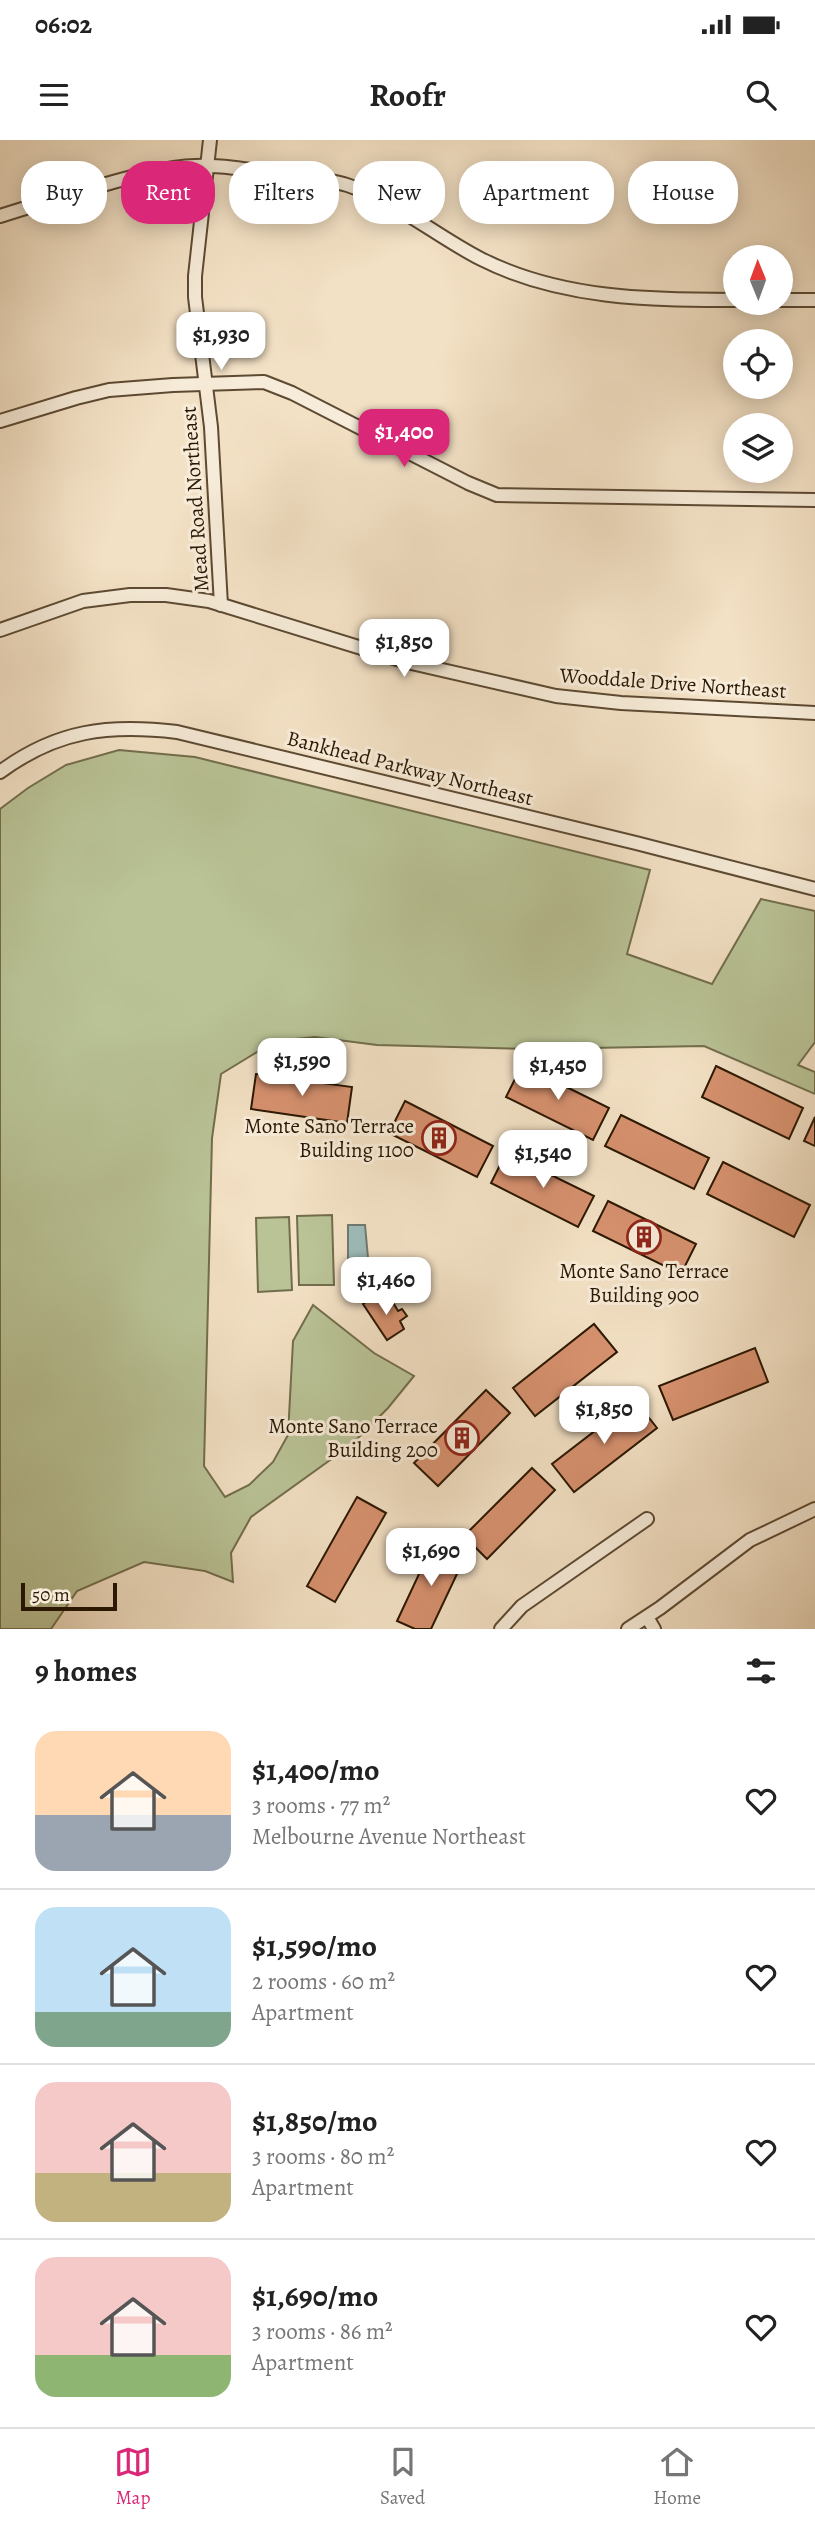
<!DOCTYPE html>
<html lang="en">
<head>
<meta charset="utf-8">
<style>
  :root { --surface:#fff; --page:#f6f6f6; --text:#222; --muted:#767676; --line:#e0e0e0; --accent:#db2777 }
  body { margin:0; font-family:Alegreya,serif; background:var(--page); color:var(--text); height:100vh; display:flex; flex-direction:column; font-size:26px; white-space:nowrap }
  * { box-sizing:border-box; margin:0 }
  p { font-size:23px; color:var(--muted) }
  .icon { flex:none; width:38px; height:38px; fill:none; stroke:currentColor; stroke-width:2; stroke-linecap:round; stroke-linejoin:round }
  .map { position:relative; height:1489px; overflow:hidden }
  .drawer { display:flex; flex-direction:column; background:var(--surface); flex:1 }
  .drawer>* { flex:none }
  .banner { position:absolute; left:21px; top:21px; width:774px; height:63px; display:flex; gap:14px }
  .needle { width:46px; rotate:359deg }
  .controls { position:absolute; left:723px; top:105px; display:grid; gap:14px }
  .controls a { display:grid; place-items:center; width:70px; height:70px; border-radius:50%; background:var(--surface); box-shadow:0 4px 18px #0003; font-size:35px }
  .scale { position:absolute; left:21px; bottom:18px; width:96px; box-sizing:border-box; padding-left:7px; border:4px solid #2b1702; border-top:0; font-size:19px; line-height:24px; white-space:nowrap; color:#2b1702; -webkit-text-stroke:5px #f7ecd9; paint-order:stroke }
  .price { position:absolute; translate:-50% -60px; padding:0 16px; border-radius:14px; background:#fff; color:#222; font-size:23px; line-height:46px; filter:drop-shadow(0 2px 4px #0008) }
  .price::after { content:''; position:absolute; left:50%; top:42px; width:21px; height:16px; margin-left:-10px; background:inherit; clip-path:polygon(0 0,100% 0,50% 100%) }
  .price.selected { background:var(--accent); color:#fff }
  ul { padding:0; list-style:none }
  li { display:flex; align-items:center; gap:21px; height:175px; padding:0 35px }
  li+li { border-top:2px solid var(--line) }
  li span { display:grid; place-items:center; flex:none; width:196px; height:140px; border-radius:21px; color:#555 }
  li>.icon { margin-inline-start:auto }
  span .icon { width:84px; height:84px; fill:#fffc; stroke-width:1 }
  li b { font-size:30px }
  h2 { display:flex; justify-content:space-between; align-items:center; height:84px; padding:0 35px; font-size:30px }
  .chip { padding:0 24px; border-radius:28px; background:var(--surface); box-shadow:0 4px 18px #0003; font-size:24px; line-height:63px }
  .chip.selected { background:var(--accent); color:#fff }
  .status { display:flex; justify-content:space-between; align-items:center; height:49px; padding:0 35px; background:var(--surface); direction:ltr }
  .status svg { height:19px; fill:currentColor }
  header { display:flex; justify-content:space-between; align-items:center; height:91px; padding:0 35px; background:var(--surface); font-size:32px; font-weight:600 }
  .dock { display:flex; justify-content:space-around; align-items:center; height:98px; border-top:2px solid var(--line); background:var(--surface); font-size:19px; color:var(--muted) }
  .dock a { display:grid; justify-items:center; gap:4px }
  .dock .selected { color:var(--accent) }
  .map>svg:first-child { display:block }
  .green { fill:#b9c396; stroke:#726d4c; stroke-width:2 }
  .water { fill:#9dbcbb; stroke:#6f7a71; stroke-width:2 }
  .building { fill:#d7916f; stroke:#2b1702; stroke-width:2 }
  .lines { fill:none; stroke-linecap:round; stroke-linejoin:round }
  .minor-casing { stroke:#5d4a33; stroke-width:16 }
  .minor { stroke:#f7ecd9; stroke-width:12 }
  .labels { text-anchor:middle; stroke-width:6; stroke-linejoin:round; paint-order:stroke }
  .street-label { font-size:21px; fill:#2b1702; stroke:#f7ecd9 }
  .poi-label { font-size:21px; fill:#2b1702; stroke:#f7ecd9; text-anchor:end }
</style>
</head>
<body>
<div class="status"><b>06:02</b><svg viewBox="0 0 49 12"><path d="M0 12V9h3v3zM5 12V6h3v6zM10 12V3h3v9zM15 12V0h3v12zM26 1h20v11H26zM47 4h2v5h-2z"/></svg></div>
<header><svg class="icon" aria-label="menu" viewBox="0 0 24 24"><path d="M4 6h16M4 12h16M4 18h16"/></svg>Roofr<svg class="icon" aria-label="search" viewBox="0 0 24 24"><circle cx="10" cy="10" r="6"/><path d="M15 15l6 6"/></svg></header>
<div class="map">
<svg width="815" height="1489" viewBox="0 0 815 1489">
  <rect width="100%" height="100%" fill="#f3e1c5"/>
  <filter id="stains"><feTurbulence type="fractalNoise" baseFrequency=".00286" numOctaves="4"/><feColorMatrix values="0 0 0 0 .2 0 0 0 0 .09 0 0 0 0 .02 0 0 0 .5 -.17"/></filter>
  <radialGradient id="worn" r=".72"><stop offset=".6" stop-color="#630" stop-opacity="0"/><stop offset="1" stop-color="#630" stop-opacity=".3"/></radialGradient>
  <g class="green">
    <polygon points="119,610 195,617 650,730 627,814 712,844 761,759 815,771 815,902 798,925 815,932 815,954 704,906 530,909 377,905 315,897 275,901 221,934 212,998 204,1326 225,1357 249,1345 273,1322 288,1295 293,1201 313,1165 374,1213 414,1236 388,1268 351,1305 251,1377 231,1413 233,1442 205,1431 144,1422 77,1451 51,1489 0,1489 0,669 28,648 66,625"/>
    <polygon points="332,1075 334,1145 299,1145 297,1076"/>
    <polygon points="289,1077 292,1150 258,1152 256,1078"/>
  </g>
  <polygon class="water" points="348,1085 365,1085 369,1129 348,1131"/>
  <g class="building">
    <polygon points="522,925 609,968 593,1000 506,957"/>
    <polygon points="716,926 803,968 789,999 702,957"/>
    <polygon points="256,934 352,947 347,983 251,969"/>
    <polygon points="405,961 493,1006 477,1037 389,993"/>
    <polygon points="621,975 709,1018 694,1049 605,1006"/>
    <polygon points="815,977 815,1006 804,1001"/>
    <polygon points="506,1013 594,1056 578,1087 491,1043"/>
    <polygon points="723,1022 810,1065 794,1097 707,1054"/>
    <polygon points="608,1061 696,1104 681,1134 593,1091"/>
    <polygon points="374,1156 381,1164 391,1159 398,1171 402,1169 407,1176 400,1181 404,1189 387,1200 363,1164"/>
    <polygon points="594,1184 617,1212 535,1276 513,1248"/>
    <polygon points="755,1208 768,1242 673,1280 659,1246"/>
    <polygon points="486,1250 510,1273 438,1346 414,1323"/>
    <polygon points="635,1260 657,1288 574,1352 552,1324"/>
    <polygon points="532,1328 555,1350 487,1419 464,1396"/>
    <polygon points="357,1357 386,1373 335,1462 307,1446"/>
    <polygon points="434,1402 465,1417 431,1489 415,1489 397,1481"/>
  </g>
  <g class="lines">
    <g class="minor-casing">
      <g id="minor">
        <polyline points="210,0 195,136 195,157 211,287 221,465"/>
        <path d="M0 76C35 65 71 54 106 44 135 36 165 27 195 26 222 25 252 30 279 34 302 37 325 38 347 45 396 61 436 96 481 119 560 159 649 160 735 160"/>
        <polyline points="780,160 815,160"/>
        <polyline points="0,281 76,258 109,250 173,245 264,242 292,253 468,343 497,355 815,360"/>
        <polyline points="0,490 83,461 130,455 166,455 209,461 407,522 556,556 621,563 815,573"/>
        <path d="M0 632C57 590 108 584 177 592L636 703 815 749"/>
        <polyline points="647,1477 654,1489"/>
        <polyline points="501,1489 522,1466 647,1379"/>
        <polyline points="628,1489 660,1468 750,1400 815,1369"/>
      </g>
    </g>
    <use href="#minor" class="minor"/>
  </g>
  <defs>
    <g id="building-ring" transform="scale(1.75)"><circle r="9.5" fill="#f7ecd9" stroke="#8f2418" stroke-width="1.5"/><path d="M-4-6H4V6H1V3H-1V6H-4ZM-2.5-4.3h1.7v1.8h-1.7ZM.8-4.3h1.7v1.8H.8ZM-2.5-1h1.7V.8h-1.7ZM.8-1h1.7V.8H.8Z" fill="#8f2418"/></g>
  </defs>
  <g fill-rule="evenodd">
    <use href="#building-ring" x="439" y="998"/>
    <use href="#building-ring" x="644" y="1097"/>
    <use href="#building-ring" x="462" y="1298"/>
  </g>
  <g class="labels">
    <g class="street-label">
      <text transform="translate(195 359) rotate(-94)" y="7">Mead Road Northeast</text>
      <text transform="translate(673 543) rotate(4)" y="7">Wooddale Drive Northeast</text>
      <text transform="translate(410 628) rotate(14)" y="7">Bankhead Parkway Northeast</text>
    </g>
    <g class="poi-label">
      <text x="414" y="993">Monte Sano Terrace<tspan x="414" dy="24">Building 1100</tspan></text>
      <text x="644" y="1138" text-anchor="middle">Monte Sano Terrace<tspan x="644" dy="24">Building 900</tspan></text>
      <text x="438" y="1293">Monte Sano Terrace<tspan x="438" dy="24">Building 200</tspan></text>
    </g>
  </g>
  <rect width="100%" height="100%" filter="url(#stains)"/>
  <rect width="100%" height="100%" fill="url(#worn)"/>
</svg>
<div class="controls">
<a><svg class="needle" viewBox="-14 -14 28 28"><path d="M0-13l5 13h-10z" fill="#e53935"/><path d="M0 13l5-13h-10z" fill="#767676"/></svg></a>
<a><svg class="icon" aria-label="locate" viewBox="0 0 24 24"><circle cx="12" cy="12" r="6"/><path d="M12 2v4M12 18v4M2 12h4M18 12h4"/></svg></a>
<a><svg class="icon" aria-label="layers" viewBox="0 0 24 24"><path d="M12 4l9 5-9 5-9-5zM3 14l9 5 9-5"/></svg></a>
</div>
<div class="scale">50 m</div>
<b class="price" style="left:221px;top:232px">$1,930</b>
<b class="price selected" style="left:404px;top:329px">$1,400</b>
<b class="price" style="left:404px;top:539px">$1,850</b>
<b class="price" style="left:302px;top:958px">$1,590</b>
<b class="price" style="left:558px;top:962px">$1,450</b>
<b class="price" style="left:543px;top:1050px">$1,540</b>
<b class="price" style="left:386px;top:1177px">$1,460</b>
<b class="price" style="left:604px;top:1306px">$1,850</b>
<b class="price" style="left:431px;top:1448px">$1,690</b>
<div class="banner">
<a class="chip">Buy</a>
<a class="chip selected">Rent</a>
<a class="chip">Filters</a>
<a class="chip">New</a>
<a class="chip">Apartment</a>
<a class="chip">House</a>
</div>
</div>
<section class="drawer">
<h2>9 homes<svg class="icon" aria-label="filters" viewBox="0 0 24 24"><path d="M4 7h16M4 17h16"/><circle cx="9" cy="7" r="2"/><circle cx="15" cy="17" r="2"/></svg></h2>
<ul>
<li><span style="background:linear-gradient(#ffd9b3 60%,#9aa5b1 0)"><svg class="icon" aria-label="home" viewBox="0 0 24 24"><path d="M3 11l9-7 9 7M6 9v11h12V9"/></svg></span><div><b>$1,400/mo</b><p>3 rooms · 77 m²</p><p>Melbourne Avenue Northeast</p></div><svg class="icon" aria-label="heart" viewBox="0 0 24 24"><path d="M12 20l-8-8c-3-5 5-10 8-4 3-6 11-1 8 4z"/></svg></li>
<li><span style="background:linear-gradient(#bfe0f5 75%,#7fa58c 0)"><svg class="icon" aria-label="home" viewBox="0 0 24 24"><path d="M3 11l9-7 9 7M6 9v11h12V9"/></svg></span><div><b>$1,590/mo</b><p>2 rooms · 60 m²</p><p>Apartment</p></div><svg class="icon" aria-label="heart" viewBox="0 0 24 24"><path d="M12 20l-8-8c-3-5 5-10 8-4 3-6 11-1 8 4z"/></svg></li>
<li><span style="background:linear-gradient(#f6c9c9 65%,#c2b280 0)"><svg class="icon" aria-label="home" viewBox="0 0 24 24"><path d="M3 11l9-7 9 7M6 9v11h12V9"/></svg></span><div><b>$1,850/mo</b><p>3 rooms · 80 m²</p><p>Apartment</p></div><svg class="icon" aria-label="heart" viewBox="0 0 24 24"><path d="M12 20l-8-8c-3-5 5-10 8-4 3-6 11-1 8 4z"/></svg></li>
<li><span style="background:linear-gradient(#f6c9c9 70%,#8fb573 0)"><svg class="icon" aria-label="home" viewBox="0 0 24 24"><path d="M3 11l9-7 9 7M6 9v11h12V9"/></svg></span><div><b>$1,690/mo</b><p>3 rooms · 86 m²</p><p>Apartment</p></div><svg class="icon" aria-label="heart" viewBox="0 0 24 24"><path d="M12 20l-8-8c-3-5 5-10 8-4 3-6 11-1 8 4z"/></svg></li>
</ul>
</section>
<nav class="dock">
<a class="selected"><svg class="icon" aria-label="map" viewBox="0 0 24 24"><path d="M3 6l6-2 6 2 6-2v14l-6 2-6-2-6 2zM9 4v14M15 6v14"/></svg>Map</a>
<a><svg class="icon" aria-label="saved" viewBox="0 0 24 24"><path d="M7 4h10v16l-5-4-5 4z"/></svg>Saved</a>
<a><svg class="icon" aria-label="home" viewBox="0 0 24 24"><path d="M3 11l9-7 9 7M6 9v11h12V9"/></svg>Home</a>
</nav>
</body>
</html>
